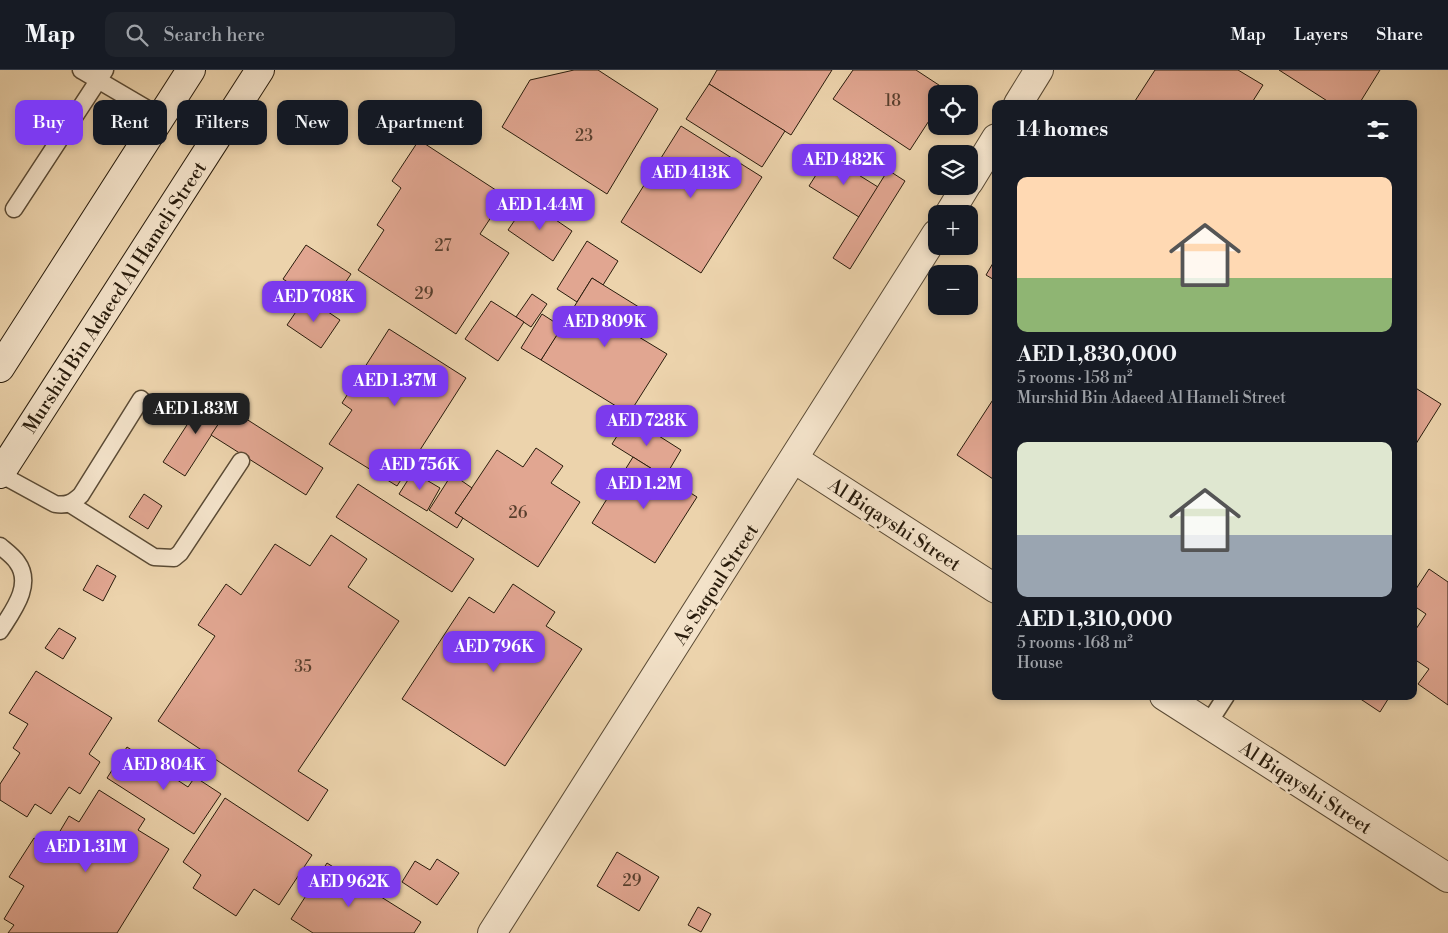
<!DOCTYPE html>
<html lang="en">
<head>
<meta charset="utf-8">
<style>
  :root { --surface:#171b24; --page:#20242c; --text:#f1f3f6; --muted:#9ea1a6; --line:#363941; --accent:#7c3aed }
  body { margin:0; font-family:"Libre Bodoni",serif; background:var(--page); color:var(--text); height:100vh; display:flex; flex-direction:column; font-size:19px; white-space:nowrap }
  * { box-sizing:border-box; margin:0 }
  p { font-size:16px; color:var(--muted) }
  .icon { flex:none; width:28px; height:28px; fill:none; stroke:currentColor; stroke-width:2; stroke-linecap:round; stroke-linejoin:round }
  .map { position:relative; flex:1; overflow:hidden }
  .drawer { position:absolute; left:992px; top:30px; width:425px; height:600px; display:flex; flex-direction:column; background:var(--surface); border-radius:10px; box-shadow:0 2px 8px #0003 }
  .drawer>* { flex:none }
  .guide { position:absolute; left:15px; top:30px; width:475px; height:45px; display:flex; gap:10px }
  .tools { position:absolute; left:928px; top:15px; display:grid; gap:10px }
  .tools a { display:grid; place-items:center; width:50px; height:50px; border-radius:10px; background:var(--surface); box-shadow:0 2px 8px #0003; font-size:25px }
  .price { position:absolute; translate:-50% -42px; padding:0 11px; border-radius:10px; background:var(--accent); color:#fff; font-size:16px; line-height:32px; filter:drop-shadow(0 1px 2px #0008) }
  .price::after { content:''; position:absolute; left:50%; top:30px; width:15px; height:11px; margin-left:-8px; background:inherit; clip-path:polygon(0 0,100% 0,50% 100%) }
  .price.current { background:#222; color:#fff }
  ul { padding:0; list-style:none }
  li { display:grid; align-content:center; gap:10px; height:265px; padding:0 25px }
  li span { display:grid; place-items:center; height:155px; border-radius:10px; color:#555 }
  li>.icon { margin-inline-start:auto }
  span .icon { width:90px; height:90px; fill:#fffc; stroke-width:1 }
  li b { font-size:21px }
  h2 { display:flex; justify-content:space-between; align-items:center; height:60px; padding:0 25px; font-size:21px }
  .pill { padding:0 18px; border-radius:10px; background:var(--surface); box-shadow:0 2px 8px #0003; font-size:18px; line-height:45px }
  .pill.current { background:var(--accent); color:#fff }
  header { display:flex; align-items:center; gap:30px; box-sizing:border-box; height:70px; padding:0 25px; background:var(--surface); border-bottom:1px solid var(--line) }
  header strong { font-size:24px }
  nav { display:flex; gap:28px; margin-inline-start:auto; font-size:18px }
  .search { width:350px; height:45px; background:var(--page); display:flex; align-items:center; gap:12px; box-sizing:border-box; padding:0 18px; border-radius:10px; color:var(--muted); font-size:19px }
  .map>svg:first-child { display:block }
  .building { fill:#e1a691; stroke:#291c0c }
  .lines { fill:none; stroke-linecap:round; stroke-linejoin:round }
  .lane-casing { stroke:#5a4a34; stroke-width:19 }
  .street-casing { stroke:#5a4a34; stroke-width:30 }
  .secondary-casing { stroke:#291c0c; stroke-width:30 }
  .lane { stroke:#f3e2c9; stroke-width:16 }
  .street { stroke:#f3e2c9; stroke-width:28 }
  .secondary { stroke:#f3e2c9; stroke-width:28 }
  .labels { text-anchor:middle; stroke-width:5; stroke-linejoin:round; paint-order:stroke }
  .number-label { font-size:16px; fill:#573e2d }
  .street-label { font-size:19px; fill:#291c0c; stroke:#f3e2c9 }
</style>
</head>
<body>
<header>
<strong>Map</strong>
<div class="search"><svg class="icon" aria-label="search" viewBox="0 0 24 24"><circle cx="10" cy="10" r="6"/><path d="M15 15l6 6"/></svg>Search here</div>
<nav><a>Map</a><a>Layers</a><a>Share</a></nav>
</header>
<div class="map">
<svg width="1448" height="863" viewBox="0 0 1448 863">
  <rect width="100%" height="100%" fill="#ecd3ac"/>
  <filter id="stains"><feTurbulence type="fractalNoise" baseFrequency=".004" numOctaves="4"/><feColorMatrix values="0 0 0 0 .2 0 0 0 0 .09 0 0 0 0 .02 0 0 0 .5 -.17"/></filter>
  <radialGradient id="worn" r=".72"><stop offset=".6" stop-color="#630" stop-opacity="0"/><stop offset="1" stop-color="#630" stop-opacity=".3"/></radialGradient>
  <g class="building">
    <polygon points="574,0 598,0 658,39 607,124 502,57 530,10"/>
    <polygon points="717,0 832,0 791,65 709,14"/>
    <polygon points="853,0 916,0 948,21 947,24 936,24 936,40 910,80 833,29"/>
    <polygon points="1155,0 1238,0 1263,15 1251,34 1133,34"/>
    <polygon points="1279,0 1380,0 1359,34 1332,34"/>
    <polygon points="709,14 785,61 762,97 686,49"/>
    <polygon points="681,56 762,107 701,203 621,152"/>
    <polygon points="419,70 505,126 480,164 509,183 456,264 358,200 384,160 377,155 401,118 392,111"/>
    <polygon points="828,86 878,117 859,147 809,116"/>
    <polygon points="888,100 905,111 850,199 833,188"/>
    <polygon points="528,131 572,161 553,191 508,160"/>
    <polygon points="587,171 618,191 603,215 592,208 577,232 557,219"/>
    <polygon points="306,175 351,204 328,239 283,209"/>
    <polygon points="996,188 996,211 986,205"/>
    <polygon points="592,208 642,239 629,261 667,284 629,344 541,290"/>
    <polygon points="532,224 547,234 531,257 516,247"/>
    <polygon points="306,227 340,250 321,278 287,255"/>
    <polygon points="491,231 524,252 498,291 465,269"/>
    <polygon points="542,244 562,257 541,290 521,278"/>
    <polygon points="389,259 466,308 397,416 329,374 352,340 342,333"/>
    <polygon points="1414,317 1441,334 1414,377"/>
    <polygon points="207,324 229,338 185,406 163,392"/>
    <polygon points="996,325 996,411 957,385"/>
    <polygon points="229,338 323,398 306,425 211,365"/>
    <polygon points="629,347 681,380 665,407 612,374"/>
    <polygon points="536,378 563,396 551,413 580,432 538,497 455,443 497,380 523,397"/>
    <polygon points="633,387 697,427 655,493 592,453"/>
    <polygon points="413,402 440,418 427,441 399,424"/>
    <polygon points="452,404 472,418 455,443 463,448 457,458 429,440"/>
    <polygon points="358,414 474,489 452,522 336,447"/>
    <polygon points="144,424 162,436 148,459 129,447"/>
    <polygon points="331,465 367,489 348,517 399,551 298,701 328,720 308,751 158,651 215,566 198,555 226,514 241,525 275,474 310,496"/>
    <polygon points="97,495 116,506 103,531 83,520"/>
    <polygon points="1429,499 1448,512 1448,635 1418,614 1429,599 1414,589 1414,562 1426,544 1414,536 1414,522"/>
    <polygon points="513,514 555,542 546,556 582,579 505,696 402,629 469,527 494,543"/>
    <polygon points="59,558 76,568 63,589 45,578"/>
    <polygon points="36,601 112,648 89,684 100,692 80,724 69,717 51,744 35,734 27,747 0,730 0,714 20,683 13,678 28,654 9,643"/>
    <polygon points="1356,626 1390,626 1380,642"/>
    <polygon points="127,677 188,717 195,707 221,724 194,764 107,708"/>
    <polygon points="99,720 145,749 138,760 169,779 117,863 8,863 14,855 4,849 24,816 9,807 34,768 50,778 69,746 79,752"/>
    <polygon points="225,728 312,785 279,835 254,819 236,846 193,818 201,805 183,792"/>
    <polygon points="617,782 659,807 639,841 597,816"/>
    <polygon points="437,789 459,803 437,835 402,812 415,791 430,800"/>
    <polygon points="327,793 421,852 414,863 313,863 291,849"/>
    <polygon points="698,837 711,844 701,862 688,855"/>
  </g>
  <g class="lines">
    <g class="lane-casing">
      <g id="lane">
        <polyline points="81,0 161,47"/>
        <polyline points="14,139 105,0"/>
        <path d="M0 404 55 434C66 436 73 433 81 425L141 329"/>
        <polyline points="70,434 154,487 174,488 180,483 241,391"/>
        <path d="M0 476C6 481 13 486 17 492 34 515 12 542 0 561"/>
        <polyline points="1208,654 1226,626"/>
      </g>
    </g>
    <g class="street-casing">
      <g id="street">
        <polyline points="1018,34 1039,0"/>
        <polyline points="969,112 996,68"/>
        <polyline points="949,144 966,116"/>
        <polyline points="794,389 996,519"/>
        <polyline points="1164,626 1448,808"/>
        <polyline points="492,863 936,164"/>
      </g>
    </g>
    <g class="secondary-casing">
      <g id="secondary">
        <polyline points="0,298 191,0"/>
        <polyline points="0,404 260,0"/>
      </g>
    </g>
    <use href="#lane" class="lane"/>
    <use href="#street" class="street"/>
    <use href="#secondary" class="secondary"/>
  </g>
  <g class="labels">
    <g class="number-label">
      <text x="893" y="36">18</text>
      <text x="584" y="71">23</text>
      <text x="443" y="181">27</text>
      <text x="424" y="229">29</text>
      <text x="518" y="448">26</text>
      <text x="303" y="602">35</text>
      <text x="632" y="816">29</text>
    </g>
    <g class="street-label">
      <text transform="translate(114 227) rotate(-57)" y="7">Murshid Bin Adaeed Al Hameli Street</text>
      <text transform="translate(895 454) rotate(33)" y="7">Al Biqayshi Street</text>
      <text transform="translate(715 514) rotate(-57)" y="7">As Saqoul Street</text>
      <text transform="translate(1306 717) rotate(33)" y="7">Al Biqayshi Street</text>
    </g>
  </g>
  <rect width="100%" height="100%" filter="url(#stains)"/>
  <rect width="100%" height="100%" fill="url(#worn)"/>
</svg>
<div class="tools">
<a><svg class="icon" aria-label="locate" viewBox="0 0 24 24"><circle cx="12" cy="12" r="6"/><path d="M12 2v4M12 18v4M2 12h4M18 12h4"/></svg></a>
<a><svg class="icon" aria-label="layers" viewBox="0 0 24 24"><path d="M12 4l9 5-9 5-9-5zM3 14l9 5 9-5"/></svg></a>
<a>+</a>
<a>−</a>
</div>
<b class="price" style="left:844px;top:116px">AED 482K</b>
<b class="price" style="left:691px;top:129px">AED 413K</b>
<b class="price" style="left:540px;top:161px">AED 1.44M</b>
<b class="price" style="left:314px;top:253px">AED 708K</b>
<b class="price" style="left:605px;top:278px">AED 809K</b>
<b class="price" style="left:395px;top:337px">AED 1.37M</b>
<b class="price current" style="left:196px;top:365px">AED 1.83M</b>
<b class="price" style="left:647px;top:377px">AED 728K</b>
<b class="price" style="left:420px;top:421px">AED 756K</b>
<b class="price" style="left:644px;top:440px">AED 1.2M</b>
<b class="price" style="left:494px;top:603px">AED 796K</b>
<b class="price" style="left:164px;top:721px">AED 804K</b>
<b class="price" style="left:86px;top:803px">AED 1.31M</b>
<b class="price" style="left:349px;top:838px">AED 962K</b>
<div class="guide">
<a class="pill current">Buy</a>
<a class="pill">Rent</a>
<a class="pill">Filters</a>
<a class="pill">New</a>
<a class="pill">Apartment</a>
</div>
<section class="drawer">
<h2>14 homes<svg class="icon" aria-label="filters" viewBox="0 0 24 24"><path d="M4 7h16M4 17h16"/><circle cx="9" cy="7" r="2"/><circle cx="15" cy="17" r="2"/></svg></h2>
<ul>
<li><span style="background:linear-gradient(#ffd9b3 65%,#8fb573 0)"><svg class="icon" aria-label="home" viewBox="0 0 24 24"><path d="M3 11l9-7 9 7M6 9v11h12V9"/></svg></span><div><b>AED 1,830,000</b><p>5 rooms · 158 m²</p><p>Murshid Bin Adaeed Al Hameli Street</p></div></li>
<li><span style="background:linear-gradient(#dfe7d0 60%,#9aa5b1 0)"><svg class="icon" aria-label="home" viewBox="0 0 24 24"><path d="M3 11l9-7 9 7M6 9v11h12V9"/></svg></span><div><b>AED 1,310,000</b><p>5 rooms · 168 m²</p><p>House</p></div></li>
</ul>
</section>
</div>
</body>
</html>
